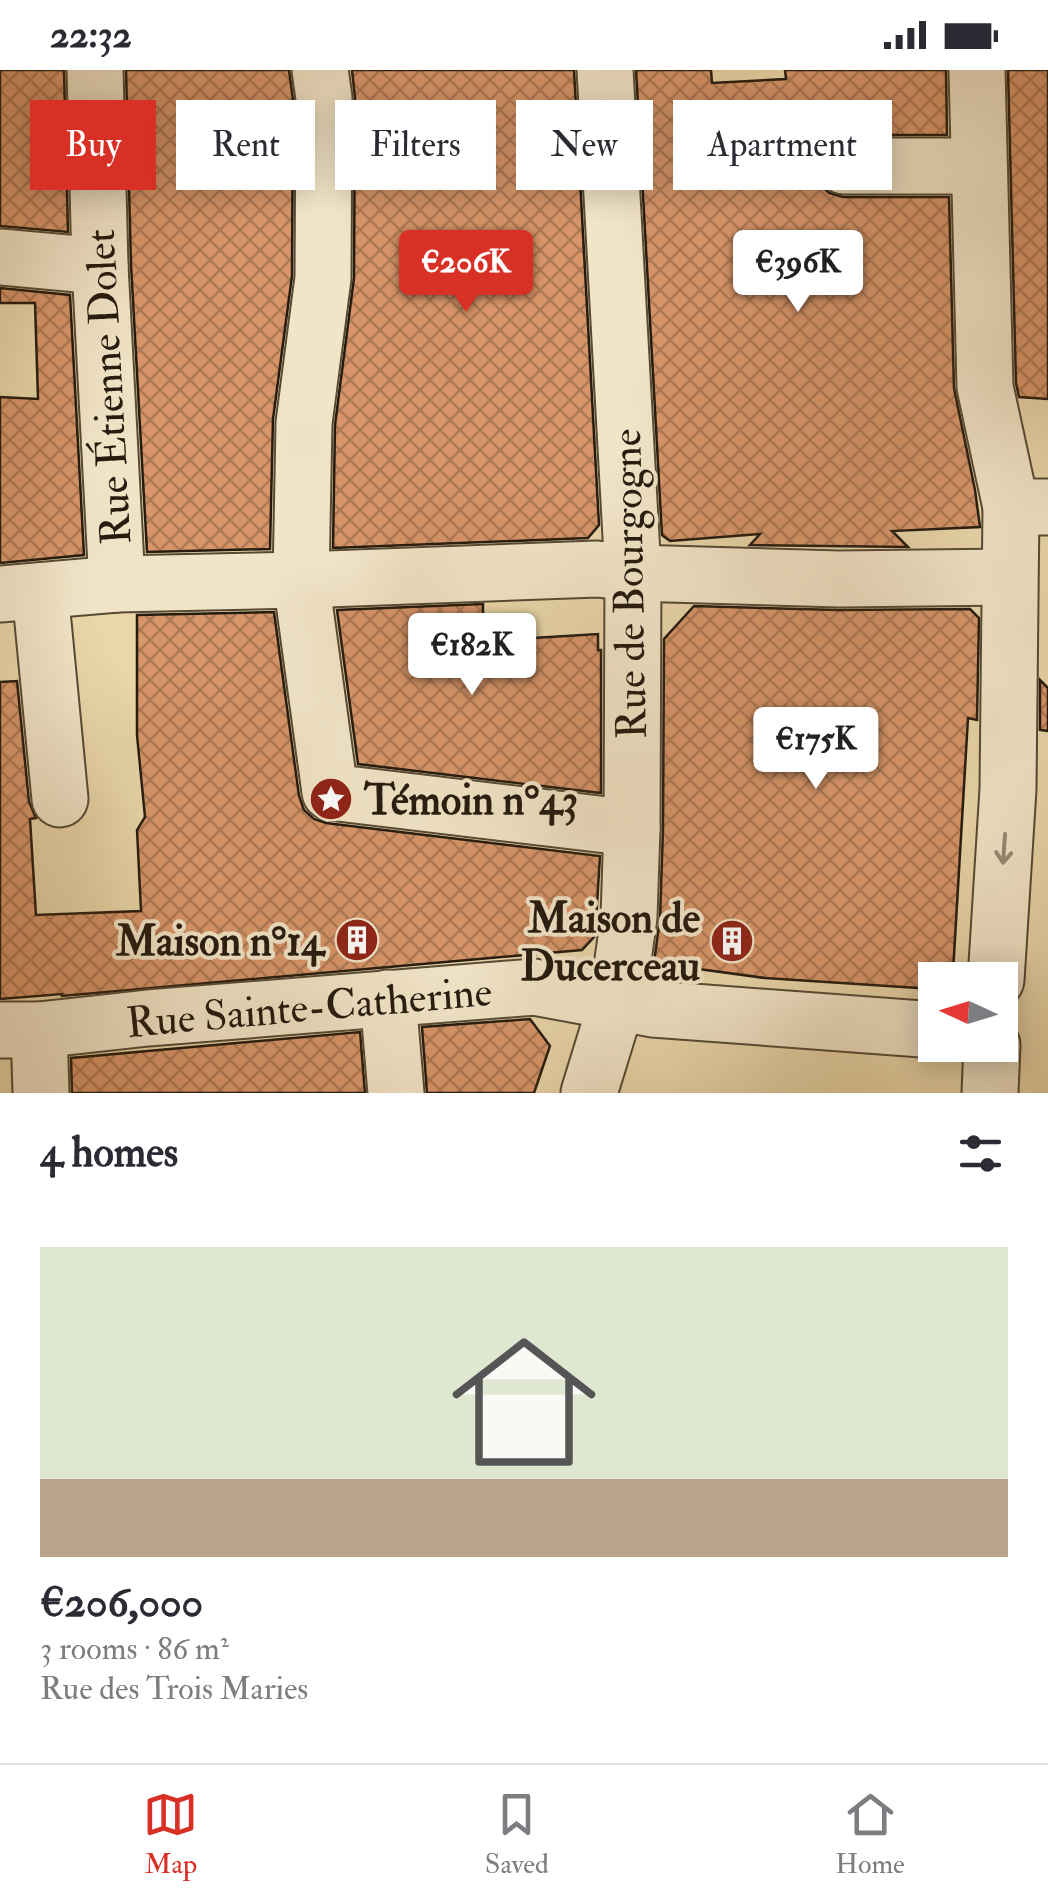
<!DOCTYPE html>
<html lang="en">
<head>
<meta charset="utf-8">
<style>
  :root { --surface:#fff; --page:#f7f7f7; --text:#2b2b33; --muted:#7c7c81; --line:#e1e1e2; --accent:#d93025 }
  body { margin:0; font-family:"IM FELL Double Pica",serif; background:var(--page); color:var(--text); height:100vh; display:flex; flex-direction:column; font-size:38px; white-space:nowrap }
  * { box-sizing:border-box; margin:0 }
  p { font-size:32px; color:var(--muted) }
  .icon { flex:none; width:55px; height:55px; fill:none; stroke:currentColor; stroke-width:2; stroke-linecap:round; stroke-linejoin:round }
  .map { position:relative; height:1023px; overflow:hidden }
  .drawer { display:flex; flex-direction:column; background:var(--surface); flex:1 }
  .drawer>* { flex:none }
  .banner { position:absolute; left:30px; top:30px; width:990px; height:90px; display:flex; gap:20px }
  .needle { width:65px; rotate:274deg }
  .tools { position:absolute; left:918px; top:892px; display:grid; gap:20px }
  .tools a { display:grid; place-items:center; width:100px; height:100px; border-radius:0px; background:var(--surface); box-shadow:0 5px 25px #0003; font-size:50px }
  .price { position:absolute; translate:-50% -85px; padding:0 22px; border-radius:10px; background:#fff; color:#222; font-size:32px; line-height:65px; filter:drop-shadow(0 2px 5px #0008) }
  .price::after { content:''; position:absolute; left:50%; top:60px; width:30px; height:22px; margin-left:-15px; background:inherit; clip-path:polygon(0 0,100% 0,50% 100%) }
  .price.on { background:var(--accent); color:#fff }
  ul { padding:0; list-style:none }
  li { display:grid; align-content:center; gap:20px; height:530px; padding:0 40px }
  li+li { border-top:2px solid var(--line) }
  li span { display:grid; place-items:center; height:310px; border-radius:0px; color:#555 }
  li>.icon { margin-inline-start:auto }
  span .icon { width:180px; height:180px; fill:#fffc; stroke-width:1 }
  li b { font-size:42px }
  h2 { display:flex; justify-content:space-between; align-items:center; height:120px; padding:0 40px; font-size:42px }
  .tag { padding:0 35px; border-radius:0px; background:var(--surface); box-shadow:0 5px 25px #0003; font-size:35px; line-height:90px }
  .tag.on { background:var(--accent); color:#fff }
  .status { display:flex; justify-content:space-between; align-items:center; height:70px; padding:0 50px; background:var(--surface); direction:ltr }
  .status svg { height:28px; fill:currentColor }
  .tab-bar { display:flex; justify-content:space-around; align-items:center; height:140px; border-top:2px solid var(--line); background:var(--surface); font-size:28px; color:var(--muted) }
  .tab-bar a { display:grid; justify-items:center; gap:5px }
  .tab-bar .on { color:var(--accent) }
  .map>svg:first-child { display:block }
  .building { fill:url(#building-cross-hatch); stroke:#251b0e; stroke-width:2.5 }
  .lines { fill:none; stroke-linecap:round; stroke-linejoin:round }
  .minor-casing { stroke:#564a35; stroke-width:59 }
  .minor { stroke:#f1e4c7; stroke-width:55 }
  .oneway { stroke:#958a74 }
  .labels { text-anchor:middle; stroke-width:8; stroke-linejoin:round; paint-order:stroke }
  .street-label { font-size:42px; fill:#251b0e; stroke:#f1e4c7 }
  .poi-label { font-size:42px; font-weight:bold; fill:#251b0e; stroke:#f1e4c7; text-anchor:end }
</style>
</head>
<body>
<div class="status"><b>22:32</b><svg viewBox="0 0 49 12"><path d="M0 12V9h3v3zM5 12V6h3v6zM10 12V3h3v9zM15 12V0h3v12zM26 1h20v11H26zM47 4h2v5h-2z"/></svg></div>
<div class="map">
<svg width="1048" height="1023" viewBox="0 0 1048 1023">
  <defs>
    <pattern id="building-cross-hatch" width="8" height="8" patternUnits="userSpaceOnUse" patternTransform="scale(2.5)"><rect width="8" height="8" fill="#d79569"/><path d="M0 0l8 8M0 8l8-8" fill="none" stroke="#ae7955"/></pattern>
  </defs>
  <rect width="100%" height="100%" fill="#e9d6a9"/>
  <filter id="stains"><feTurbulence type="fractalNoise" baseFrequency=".002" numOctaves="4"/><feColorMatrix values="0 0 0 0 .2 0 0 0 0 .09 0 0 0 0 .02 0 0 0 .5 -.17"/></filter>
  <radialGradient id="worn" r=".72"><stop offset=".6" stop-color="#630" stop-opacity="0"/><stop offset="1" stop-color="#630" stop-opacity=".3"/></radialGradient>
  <g class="building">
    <polygon points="0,0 64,0 68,162 0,156"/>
    <polygon points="126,0 289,0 293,30 292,206 273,349 270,479 147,482 131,195"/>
    <polygon points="352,0 574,0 599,455 588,468 333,478 335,355 354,208 355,28"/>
    <polygon points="636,0 711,0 712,13 786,9 785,0 946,0 947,65 843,65 829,69 818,80 813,97 818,112 829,123 843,127 949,127 954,318 975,420 980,457 892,461 908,477 750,475 760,464 670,471 662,465"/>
    <polygon points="1008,0 1048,0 1048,329 1019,327 1016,313"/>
    <polygon points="0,218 70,225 84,485 0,493 0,327 38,329 35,233 0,233"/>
    <polygon points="483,534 483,571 598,564 598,580 601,580 601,723 358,694 337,540"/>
    <polygon points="694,536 838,540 970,539 979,548 977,650 968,648 953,902 943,910 935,910 935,917 933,919 765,908 654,893 660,848 663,759 664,569"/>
    <polygon points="274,542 299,726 304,740 314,749 326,753 600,786 595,866 582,880 62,926 62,924 0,929 0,612 17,611 29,732 36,748 30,749 36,845 141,841 137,760 145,747 137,665 137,545"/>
    <polygon points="1040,610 1048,618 1048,661 1040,660"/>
    <polygon points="530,949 550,976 534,1023 427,1023 422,957"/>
    <polygon points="360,962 365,1023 72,1023 71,988"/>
  </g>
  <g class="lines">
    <g class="minor-casing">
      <g id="minor">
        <polyline points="95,0 100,196 117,514"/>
        <polyline points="320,0 324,28 323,208 304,353 301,510 330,722 632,758"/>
        <polyline points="977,0 985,317 1011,437"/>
        <polyline points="844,96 979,96"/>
        <polyline points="0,187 100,196"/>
        <polyline points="40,521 60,729"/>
        <polyline points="0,524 117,514 301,510 597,499 633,503 839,509 1009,507"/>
        <polyline points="996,910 1008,719 1011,437 1048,437"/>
        <polyline points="388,928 396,1023"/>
        <polyline points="0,960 39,960 148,948 534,917 653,939 935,960"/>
        <polyline points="39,960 41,1023"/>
        <polyline points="589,1023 617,932 629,847 632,758 633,503 605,0"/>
        <polyline points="990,1023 992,975"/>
      </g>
    </g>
    <use href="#minor" class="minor"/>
  </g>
  <defs><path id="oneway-shaft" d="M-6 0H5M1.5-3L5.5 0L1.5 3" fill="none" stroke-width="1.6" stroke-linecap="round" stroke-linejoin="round" transform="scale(2.5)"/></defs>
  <use class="oneway" href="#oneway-shaft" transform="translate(1004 779) rotate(94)"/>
  <defs>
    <g id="sight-disc" transform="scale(2.25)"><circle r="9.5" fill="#8f2418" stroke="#f1e4c7"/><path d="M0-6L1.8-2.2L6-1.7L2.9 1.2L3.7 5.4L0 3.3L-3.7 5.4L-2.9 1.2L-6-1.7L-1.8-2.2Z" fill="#fff"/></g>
    <g id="building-disc" transform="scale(2.25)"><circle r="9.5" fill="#8f2418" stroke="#f1e4c7"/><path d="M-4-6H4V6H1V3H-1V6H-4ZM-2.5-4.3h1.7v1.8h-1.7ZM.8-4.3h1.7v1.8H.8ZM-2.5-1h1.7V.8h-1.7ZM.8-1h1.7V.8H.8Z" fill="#fff"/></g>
  </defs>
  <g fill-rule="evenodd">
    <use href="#sight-disc" x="331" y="729"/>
    <use href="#building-disc" x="357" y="870"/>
    <use href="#building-disc" x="732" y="871"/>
  </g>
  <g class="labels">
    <g class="street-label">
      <text transform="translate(107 317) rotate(-93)" y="15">Rue Étienne Dolet</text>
      <text transform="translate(628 514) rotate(-91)" y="15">Rue de Bourgogne</text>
      <text transform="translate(309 936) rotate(-5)" y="15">Rue Sainte-Catherine</text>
    </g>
    <g class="poi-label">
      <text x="364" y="744" text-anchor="start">Témoin n°43</text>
      <text x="700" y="862">Maison de<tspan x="700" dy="48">Ducerceau</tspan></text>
      <text x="324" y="885">Maison n°14</text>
    </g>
  </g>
  <rect width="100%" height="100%" filter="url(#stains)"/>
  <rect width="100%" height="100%" fill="url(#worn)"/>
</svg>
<div class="tools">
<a><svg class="needle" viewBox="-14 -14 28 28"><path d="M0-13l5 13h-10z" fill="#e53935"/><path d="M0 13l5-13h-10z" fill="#7c7c81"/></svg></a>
</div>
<b class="price on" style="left:466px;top:245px">€206K</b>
<b class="price" style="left:798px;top:245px">€396K</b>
<b class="price" style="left:472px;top:628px">€182K</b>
<b class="price" style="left:816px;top:722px">€175K</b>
<div class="banner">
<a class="tag on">Buy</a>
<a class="tag">Rent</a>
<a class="tag">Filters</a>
<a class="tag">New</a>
<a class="tag">Apartment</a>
</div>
</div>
<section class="drawer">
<h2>4 homes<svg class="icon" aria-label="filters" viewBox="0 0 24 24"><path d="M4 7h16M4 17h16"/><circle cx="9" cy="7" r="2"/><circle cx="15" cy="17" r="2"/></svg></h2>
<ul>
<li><span style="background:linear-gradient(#dfe7d0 75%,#b9a48a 0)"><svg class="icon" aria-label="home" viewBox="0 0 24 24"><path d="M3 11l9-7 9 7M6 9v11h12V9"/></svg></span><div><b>€206,000</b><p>3 rooms · 86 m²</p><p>Rue des Trois Maries</p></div></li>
</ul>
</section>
<nav class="tab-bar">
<a class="on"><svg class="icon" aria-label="map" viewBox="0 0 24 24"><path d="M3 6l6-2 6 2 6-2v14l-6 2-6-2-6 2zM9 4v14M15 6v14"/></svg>Map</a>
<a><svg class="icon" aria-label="saved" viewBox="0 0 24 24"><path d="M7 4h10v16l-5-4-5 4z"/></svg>Saved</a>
<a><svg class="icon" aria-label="home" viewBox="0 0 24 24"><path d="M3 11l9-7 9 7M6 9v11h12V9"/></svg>Home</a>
</nav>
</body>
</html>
